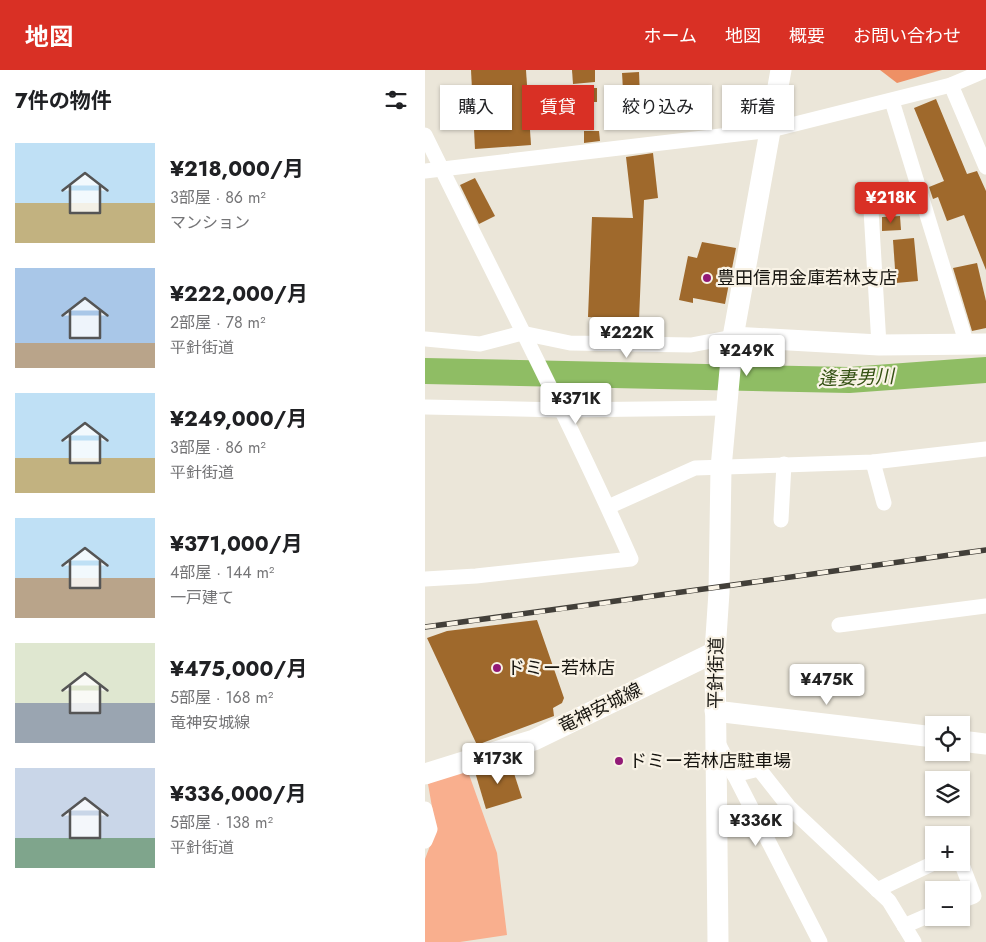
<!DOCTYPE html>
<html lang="ja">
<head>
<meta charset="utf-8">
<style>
  :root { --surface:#fff; --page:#f6f6f6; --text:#202124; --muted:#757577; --accent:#d93025 }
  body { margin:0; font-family:Jost,"Noto Sans JP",sans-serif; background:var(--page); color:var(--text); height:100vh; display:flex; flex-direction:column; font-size:19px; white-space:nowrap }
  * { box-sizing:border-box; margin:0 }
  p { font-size:16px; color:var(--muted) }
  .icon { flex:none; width:28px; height:28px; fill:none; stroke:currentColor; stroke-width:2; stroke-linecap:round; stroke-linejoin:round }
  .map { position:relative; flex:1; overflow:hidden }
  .sheet { display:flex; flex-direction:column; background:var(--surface); width:425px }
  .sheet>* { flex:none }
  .top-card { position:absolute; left:15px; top:15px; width:470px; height:45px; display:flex; gap:10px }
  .fabs { position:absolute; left:500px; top:646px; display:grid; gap:10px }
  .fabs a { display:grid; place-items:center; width:45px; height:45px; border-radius:0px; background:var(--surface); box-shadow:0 1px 4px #0004; font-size:25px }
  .price { position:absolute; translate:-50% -42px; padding:0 11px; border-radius:5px; background:#fff; color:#222; font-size:16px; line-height:32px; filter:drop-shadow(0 1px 2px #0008) }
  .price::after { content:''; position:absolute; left:50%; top:30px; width:15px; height:11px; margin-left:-8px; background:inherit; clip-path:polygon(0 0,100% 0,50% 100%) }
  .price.current { background:var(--accent); color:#fff }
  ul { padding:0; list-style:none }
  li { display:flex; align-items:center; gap:15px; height:125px; padding:0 15px }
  li span { display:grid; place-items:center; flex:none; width:140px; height:100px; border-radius:0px; color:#555 }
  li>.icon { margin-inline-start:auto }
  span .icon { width:60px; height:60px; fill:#fffc; stroke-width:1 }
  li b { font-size:21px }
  h2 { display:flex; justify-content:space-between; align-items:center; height:60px; padding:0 15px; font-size:21px }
  .tag { padding:0 18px; border-radius:0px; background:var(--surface); box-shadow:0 1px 4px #0004; font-size:18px; line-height:45px }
  .tag.current { background:var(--accent); color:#fff }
  header { display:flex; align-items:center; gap:30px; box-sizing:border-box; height:70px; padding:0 25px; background:var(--accent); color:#fff }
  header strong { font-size:24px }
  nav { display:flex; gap:28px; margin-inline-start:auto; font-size:18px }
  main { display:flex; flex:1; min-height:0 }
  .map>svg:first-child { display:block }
  .green { fill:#f9af8e }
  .forest { fill:#ee9065 }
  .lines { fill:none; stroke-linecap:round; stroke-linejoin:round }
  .river { stroke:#8fbd64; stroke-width:26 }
  .building { fill:#9f692c }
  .street { stroke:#fff; stroke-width:15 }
  .secondary { stroke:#fff; stroke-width:21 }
  .rail-casing { stroke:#423f39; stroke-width:5.5 }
  .rail { stroke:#f9f3e6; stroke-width:4; stroke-dasharray:11; stroke-linecap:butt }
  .poi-dot { fill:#921a77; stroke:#f9f3e6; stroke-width:2 }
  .labels { text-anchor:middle; stroke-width:4.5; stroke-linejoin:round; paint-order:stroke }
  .poi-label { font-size:18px; fill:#171510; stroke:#f9f3e6; text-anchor:start }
  .street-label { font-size:18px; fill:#171510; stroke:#f9f3e6 }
  .water-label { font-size:19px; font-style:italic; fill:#345113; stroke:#f9f3e6 }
</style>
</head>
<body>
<header>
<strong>地図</strong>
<nav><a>ホーム</a><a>地図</a><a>概要</a><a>お問い合わせ</a></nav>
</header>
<main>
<section class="sheet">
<h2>7件の物件<svg class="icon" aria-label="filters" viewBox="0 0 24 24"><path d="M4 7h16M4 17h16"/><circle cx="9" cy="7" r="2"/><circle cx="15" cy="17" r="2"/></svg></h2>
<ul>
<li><span style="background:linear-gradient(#bfe0f5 60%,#c2b280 0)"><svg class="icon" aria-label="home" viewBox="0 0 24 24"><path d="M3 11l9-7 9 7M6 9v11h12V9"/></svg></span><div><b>¥218,000/月</b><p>3部屋 · 86 m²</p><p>マンション</p></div></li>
<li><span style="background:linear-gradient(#a9c7e8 75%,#b9a48a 0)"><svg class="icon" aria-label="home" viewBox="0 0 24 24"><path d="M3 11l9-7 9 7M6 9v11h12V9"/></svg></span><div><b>¥222,000/月</b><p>2部屋 · 78 m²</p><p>平針街道</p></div></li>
<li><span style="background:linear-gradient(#bfe0f5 65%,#c2b280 0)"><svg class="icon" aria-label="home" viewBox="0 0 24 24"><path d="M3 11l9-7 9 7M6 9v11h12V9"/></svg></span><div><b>¥249,000/月</b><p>3部屋 · 86 m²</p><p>平針街道</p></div></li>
<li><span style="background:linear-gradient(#bfe0f5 60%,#b9a48a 0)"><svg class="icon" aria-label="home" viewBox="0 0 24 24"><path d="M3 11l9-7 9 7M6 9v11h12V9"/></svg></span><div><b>¥371,000/月</b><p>4部屋 · 144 m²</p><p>一戸建て</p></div></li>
<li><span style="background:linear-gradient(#dfe7d0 60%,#9aa5b1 0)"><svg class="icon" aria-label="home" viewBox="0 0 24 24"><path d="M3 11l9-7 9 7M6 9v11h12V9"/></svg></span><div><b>¥475,000/月</b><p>5部屋 · 168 m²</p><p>竜神安城線</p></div></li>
<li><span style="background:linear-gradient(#c9d6e8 70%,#7fa58c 0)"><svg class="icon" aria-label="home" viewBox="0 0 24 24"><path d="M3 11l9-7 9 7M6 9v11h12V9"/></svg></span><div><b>¥336,000/月</b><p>5部屋 · 138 m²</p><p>平針街道</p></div></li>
</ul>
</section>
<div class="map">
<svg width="561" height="872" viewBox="0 0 561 872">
  <rect width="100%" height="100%" fill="#ebe6d9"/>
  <polygon class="green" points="41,696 72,783 82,865 35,872 0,872 0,789 11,760 3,714"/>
  <polygon class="forest" points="455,0 517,0 472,13"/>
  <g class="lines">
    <polyline class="river" points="0,301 424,310 561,300"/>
  </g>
  <g class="building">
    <polygon points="46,0 101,0 106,75 50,79"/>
    <polygon points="147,0 170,0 170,12 148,14"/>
    <polygon points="214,2 216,53 200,54 197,3"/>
    <rect x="161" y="18" width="11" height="14"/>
    <polygon points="511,29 542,104 552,101 561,121 561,200 539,145 522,151 513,127 508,129 504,117 519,111 489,38"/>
    <polygon points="159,61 174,61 175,71 159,73"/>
    <polygon points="228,83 233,128 219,130 214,250 163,247 167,147 208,148 201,87"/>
    <polygon points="50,108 70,146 54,154 35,115"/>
    <polygon points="475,146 476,160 457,161 457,147"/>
    <polygon points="489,168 493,211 471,213 468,170"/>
    <polygon points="277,172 311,178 300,234 268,228 268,233 254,230 263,186 272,188"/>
    <polygon points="552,193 561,231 561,258 547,261 528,198"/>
    <polygon points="112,550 139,628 137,633 128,638 129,646 52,675 2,568 22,561"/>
    <polygon points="85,691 97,728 61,739 50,702"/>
  </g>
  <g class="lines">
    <g class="street">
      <polyline points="526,15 561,97"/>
      <polyline points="467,31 542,275"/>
      <path d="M0 65C69 206 142 345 206 489L51 506 0 509"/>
      <polyline points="0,101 346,60 526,15 561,0"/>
      <polyline points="0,269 55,274 97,263 145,273 266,275 308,267"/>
      <polyline points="454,275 445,123 494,122"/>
      <polyline points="0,337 137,340 301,338"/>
      <polyline points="448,392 459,433"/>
      <polyline points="183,437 270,398 448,392 561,379"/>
      <polyline points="356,450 359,394"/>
      <polyline points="414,555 561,536"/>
      <polyline points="293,673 395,872"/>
      <polyline points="309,705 334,699 364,737 464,831 489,872"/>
      <polyline points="0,739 5,759 0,771"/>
      <path d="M292 755C308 743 312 741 332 747"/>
      <polyline points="536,792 549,826 536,831"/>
      <polyline points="452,820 511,792"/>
      <polyline points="479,856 509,843"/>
    </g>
    <g class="secondary">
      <polyline points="308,267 454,275 561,274"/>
      <polyline points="290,641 509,667"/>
      <polyline points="536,671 561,674"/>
      <polyline points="0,704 109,670 290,582"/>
      <polyline points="293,872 290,582 294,522 296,398 308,267 356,0"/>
    </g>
    <g class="rail-casing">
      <path id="rail" d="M0 557C187 533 374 505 561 480"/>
    </g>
    <use href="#rail" class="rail"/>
  </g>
  <g class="poi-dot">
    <circle cx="282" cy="208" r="5"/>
    <circle cx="72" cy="598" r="5"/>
    <circle cx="194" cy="691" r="5"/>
  </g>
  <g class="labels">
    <g class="poi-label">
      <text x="292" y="214">豊田信用金庫若林支店</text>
      <text x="82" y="604">ドミー若林店</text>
      <text x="204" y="697">ドミー若林店駐車場</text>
    </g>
    <g class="street-label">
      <text transform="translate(291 603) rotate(-89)" y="6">平針街道</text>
      <text transform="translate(175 638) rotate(-26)" y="6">竜神安城線</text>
    </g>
    <g class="water-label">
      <text transform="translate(431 307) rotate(-2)" y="7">逢妻男川</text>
    </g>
  </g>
</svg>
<div class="fabs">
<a><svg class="icon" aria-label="locate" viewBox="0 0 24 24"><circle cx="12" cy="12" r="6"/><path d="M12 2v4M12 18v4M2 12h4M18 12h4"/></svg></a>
<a><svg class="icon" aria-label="layers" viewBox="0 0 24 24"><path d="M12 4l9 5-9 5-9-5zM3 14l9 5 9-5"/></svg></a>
<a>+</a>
<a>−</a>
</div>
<b class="price current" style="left:466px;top:154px">¥218K</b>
<b class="price" style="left:202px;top:289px">¥222K</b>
<b class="price" style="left:322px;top:307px">¥249K</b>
<b class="price" style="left:151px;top:355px">¥371K</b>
<b class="price" style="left:402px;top:636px">¥475K</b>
<b class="price" style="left:73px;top:715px">¥173K</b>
<b class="price" style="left:331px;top:777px">¥336K</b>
<div class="top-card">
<a class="tag">購入</a>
<a class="tag current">賃貸</a>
<a class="tag">絞り込み</a>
<a class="tag">新着</a>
</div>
</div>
</main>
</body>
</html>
